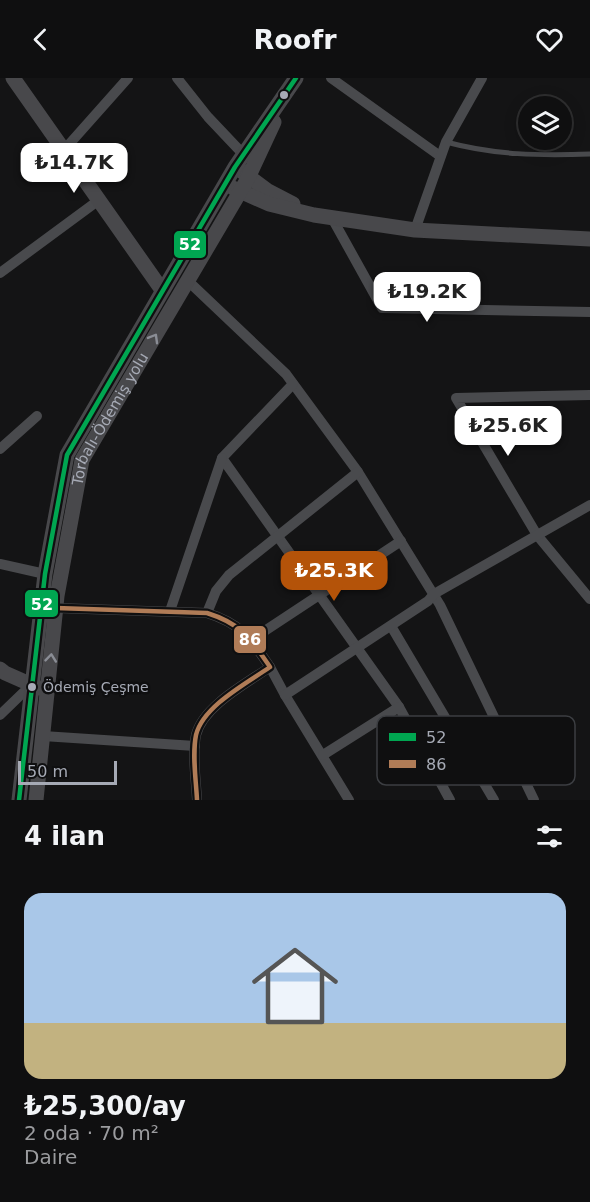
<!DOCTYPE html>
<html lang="tr">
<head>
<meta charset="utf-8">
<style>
  :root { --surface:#0f0f10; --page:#1d1d1e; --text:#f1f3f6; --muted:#9b9c9f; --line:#2f2f30; --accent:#b45309 }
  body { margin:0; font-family:"DejaVu Sans",sans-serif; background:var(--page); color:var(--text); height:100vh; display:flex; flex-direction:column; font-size:22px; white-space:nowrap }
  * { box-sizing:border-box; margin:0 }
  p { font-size:20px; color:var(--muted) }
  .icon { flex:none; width:33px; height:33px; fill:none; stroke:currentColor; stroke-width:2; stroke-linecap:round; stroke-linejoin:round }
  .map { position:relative; height:722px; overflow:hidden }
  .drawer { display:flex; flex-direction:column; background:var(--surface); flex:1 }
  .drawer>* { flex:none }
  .controls { position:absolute; left:518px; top:18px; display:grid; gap:12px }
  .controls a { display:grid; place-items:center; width:54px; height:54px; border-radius:50%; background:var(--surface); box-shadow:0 3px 15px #0003,0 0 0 2px var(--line); font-size:30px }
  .scale { position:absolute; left:18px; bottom:15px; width:99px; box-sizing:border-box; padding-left:6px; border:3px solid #a6aab5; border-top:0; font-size:16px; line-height:21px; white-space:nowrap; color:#a6aab5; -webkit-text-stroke:4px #0f0f10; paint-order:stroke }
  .price { position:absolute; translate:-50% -51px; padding:0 14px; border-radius:12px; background:#fff; color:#222; font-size:20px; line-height:39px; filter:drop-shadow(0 2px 3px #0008) }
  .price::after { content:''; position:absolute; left:50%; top:36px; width:18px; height:14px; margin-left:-9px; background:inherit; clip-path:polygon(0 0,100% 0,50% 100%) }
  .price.active { background:var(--accent); color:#fff }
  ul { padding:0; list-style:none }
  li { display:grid; align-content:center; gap:12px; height:318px; padding:0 24px }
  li+li { border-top:2px solid var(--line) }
  li span { display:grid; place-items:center; height:186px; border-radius:18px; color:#555 }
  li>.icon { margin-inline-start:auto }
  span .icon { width:108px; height:108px; fill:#fffc; stroke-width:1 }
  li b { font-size:26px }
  h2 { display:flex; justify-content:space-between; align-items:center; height:72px; padding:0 24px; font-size:26px }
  header { display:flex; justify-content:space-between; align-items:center; height:78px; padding:0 24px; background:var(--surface); font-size:27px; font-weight:600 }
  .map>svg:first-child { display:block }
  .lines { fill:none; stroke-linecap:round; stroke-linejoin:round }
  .lane { stroke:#494a4d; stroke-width:5 }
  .street { stroke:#494a4d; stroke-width:10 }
  .secondary { stroke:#48484b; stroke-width:15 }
  .bus-1-casing { stroke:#0f0f10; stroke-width:9 }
  .bus-2-casing { stroke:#0f0f10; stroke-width:9 }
  .bus-1 { stroke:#00a651; stroke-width:4.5 }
  .bus-2 { stroke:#b07c57; stroke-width:4.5 }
  .oneway { stroke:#8a8d95 }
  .bus-dot { fill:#a6aab5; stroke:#0f0f10; stroke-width:2 }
  .labels { text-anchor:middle; stroke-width:5; stroke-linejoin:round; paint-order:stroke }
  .bus-label { font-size:14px; fill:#a6aab5; stroke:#0f0f10; text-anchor:start }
  .street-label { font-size:15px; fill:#a6aab5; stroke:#0f0f10 }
  .key { fill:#0f0f10; stroke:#3c3e42; stroke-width:1.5 }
  .key-label { font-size:16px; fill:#a6aab5 }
  .line-badge { stroke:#0f0f10; stroke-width:2 }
  .badge-label { font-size:16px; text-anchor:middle; font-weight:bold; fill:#fff }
</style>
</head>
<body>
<header><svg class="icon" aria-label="back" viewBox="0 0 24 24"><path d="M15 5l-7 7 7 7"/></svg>Roofr<svg class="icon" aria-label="heart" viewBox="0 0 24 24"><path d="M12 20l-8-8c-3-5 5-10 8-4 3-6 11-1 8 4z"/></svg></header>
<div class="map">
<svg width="590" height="722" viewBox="0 0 590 722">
  <rect width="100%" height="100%" fill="#141415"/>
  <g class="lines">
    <path class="lane" d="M446 64C494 77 540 78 590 76"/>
    <g class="street">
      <polyline points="177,0 208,39 243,76"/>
      <polyline points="331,0 440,78"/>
      <polyline points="64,72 128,0"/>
      <polyline points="332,140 382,230 590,234"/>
      <polyline points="415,152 446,64 482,0"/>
      <polyline points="0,195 99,122"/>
      <polyline points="187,202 286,296 358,394 440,527 534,722"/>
      <polyline points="293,306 222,380 399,629 450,722"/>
      <polyline points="590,317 456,320 537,457 590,521"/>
      <polyline points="0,371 37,338"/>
      <polyline points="0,486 45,496"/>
      <path d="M56 530 207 535C242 546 250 560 270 589 247 605 203 628 196 657 192 677 196 701 197 722"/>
      <polyline points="170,533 222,380"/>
      <polyline points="207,535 216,513 229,497 358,394"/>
      <polyline points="391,548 494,722"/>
      <polyline points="251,562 401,463"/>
      <polyline points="270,589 285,617 349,722"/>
      <polyline points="285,617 428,523 434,516 590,427"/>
      <polyline points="0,637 31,607"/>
      <polyline points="43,658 195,668"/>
      <polyline points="323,677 399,629"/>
    </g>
    <g class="secondary">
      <polyline points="13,0 162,212"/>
      <polyline points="240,92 268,113 293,126"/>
      <polyline points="233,110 269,126 314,137 415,152 590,161"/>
      <polyline points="0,591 5,595 39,610"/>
      <polyline points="19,722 45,496 67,377 235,89 296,0"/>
      <path id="s1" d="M36 722 57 518 82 382 247 102 274 44"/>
    </g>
    <g class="bus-1-casing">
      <polyline id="bus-1" points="19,722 45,496 67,377 235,89 296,0"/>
    </g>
    <g class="bus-2-casing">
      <path id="bus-2" d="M56 530 207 535C242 546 250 560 270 589 247 605 203 628 196 657 192 677 196 701 197 722"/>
    </g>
    <use href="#bus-1" class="bus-1"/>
    <use href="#bus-2" class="bus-2"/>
  </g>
  <defs><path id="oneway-chevron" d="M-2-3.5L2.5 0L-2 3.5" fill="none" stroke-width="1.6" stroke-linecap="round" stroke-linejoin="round" transform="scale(1.5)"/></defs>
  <g class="oneway">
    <use href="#oneway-chevron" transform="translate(154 260) rotate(-60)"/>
    <use href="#oneway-chevron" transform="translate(51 580) rotate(-84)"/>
  </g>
  <g class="bus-dot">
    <circle cx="284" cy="17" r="5"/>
    <circle cx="32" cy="609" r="5"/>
  </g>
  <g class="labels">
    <g class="bus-label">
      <text x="43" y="614">Ödemiş Çeşme</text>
    </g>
    <g class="street-label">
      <text dy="5" stroke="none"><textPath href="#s1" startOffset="392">Torbalı-Ödemiş yolu</textPath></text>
    </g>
  </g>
  <rect x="377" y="638" width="198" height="69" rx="9" class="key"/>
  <rect x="389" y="655" width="27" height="8" fill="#00a651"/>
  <rect x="389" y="682" width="27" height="8" fill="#b07c57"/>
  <g class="key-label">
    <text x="426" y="665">52</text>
    <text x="426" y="692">86</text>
  </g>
  <g class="line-badge">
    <rect x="173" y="152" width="34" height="29" rx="6" fill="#00a651"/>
    <rect x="24" y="511" width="35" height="29" rx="6" fill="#00a651"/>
    <rect x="233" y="547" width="34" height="29" rx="6" fill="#b07c57"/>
  </g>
  <g class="badge-label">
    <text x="190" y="172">52</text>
    <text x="42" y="532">52</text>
    <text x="250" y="567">86</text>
  </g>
</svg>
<div class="controls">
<a><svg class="icon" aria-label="layers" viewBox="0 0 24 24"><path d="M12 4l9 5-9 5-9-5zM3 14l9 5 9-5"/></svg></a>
</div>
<div class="scale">50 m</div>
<b class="price" style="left:74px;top:116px">₺14.7K</b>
<b class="price" style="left:427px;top:245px">₺19.2K</b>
<b class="price" style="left:508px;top:379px">₺25.6K</b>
<b class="price active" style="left:334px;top:524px">₺25.3K</b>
</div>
<section class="drawer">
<h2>4 ilan<svg class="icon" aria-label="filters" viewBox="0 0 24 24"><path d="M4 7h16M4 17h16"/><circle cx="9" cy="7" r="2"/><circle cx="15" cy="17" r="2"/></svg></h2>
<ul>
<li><span style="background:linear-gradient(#a9c7e8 70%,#c2b280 0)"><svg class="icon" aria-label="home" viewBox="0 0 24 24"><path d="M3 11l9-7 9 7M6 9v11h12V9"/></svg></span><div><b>₺25,300/ay</b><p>2 oda · 70 m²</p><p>Daire</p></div></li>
</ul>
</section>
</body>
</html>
